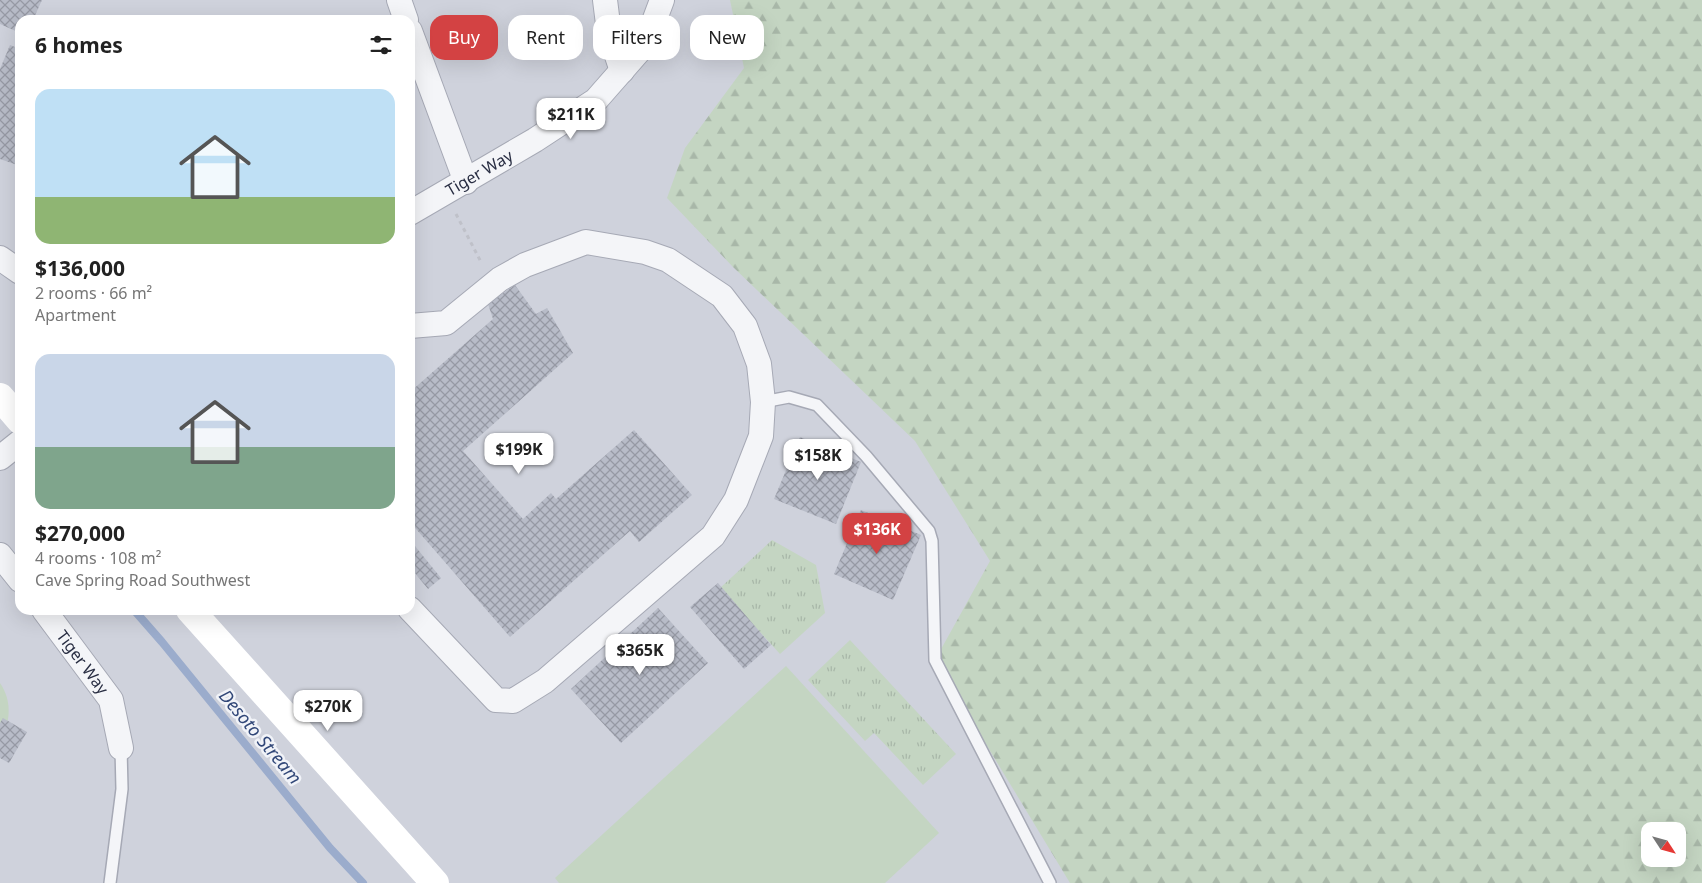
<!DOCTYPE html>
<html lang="en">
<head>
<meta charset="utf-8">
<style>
  :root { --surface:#fff; --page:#f6f6f6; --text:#222; --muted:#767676; --accent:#d34243 }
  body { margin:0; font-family:"Noto Sans",sans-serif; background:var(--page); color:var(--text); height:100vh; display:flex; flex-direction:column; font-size:19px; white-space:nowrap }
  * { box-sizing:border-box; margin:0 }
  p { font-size:16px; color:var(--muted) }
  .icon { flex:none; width:28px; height:28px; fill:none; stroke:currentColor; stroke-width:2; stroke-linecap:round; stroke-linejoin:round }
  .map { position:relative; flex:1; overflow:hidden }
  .sheet { position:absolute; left:15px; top:15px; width:400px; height:600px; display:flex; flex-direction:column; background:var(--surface); border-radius:15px; box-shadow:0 5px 20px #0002 }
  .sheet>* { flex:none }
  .top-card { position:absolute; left:430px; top:15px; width:475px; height:45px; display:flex; gap:10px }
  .needle { width:32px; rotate:126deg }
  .tools { position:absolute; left:1641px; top:822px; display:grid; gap:10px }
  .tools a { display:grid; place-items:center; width:45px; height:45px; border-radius:10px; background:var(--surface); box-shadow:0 5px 20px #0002; font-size:25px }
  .price { position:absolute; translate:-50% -42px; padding:0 11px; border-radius:10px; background:#fff; color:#222; font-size:16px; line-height:32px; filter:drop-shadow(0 1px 2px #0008) }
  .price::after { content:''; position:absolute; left:50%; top:30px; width:15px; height:11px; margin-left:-8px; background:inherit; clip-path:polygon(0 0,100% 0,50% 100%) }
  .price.on { background:var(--accent); color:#fff }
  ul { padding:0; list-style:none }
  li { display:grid; align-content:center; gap:10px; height:265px; padding:0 20px }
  li span { display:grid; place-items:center; height:155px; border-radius:15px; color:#555 }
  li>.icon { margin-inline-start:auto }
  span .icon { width:90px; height:90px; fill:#fffc; stroke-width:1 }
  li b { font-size:21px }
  h2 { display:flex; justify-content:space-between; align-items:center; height:60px; padding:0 20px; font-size:21px }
  .tag { padding:0 18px; border-radius:15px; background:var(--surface); box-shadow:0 5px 20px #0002; font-size:18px; line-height:45px }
  .tag.on { background:var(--accent); color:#fff }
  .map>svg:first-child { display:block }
  .built { fill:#cfd2dc; fill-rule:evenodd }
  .grass { fill:url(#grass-tufts) }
  .forest { fill:url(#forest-firs); fill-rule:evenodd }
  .pitch { fill:#c4d5c2 }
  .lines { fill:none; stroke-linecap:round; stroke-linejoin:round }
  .stream { stroke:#9baccc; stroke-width:8 }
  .building { fill:url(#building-cross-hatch) }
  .lane-casing { stroke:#a6a9b5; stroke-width:14 }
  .street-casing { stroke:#a6a9b5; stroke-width:26 }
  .path { stroke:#bfc1c9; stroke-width:3; stroke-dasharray:4 4; stroke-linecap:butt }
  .lane { stroke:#f4f5f8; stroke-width:11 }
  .street { stroke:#f4f5f8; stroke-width:24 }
  .secondary { stroke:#fff; stroke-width:28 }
  .labels { text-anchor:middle; stroke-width:5; stroke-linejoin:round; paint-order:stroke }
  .street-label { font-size:16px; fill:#292e43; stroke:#f1f3f8 }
  .water-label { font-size:18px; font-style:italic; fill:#314778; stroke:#f1f3f8 }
</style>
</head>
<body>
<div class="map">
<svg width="1702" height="883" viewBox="0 0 1702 883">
  <defs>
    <pattern id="grass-tufts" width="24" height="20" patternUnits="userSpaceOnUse" patternTransform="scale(1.25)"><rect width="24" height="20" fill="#c4d5c2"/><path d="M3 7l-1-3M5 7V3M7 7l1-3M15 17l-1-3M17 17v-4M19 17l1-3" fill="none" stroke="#a8b7a8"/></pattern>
    <pattern id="forest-firs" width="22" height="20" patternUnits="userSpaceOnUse" patternTransform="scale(1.25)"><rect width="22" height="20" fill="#c4d5c2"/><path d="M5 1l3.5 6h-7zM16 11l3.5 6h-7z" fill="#a8b7a8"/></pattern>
    <pattern id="building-cross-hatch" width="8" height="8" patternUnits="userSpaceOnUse" patternTransform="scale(1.25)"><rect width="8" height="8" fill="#b8bcc8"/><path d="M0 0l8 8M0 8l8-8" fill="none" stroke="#9699a4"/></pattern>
  </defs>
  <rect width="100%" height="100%" fill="#e1e3ea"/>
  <path class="built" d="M0 0H1702V883H0ZM20 20H410V610H20ZM1650 831H1678V859H1650Z"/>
  <g class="grass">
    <polygon points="772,540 816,565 825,613 780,654 720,588"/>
    <polygon points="850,640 956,754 923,785 874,733 865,741 808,680"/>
  </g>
  <path class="forest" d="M730 0H1702V883H1070L935 660 990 561 915 441 733 267 667 198 685 148 744 68ZM1650 831H1678V859H1650Z"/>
  <g class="pitch">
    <polygon points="786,666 939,833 885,883 559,883 555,878"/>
    <path d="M0 683C13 702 10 723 0 743Z"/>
  </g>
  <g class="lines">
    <polyline class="stream" points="134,610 162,642 330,848 363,883"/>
  </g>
  <g class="building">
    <polygon points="0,0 42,0 33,20 20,20 20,33 0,24"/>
    <polygon points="10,45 20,49 20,166 0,159 0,69"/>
    <polygon points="515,285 536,314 547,308 573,353 463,451 523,519 551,493 556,499 634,430 692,495 639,542 630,531 510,637 410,522 410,392 493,319 488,304"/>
    <polygon points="800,437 861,462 836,524 774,499"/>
    <polygon points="861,510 921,535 893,600 834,574"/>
    <polygon points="410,540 441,578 428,589 410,567"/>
    <polygon points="718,583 771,645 744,669 690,607"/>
    <polygon points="658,608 708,663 621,743 571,689"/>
    <polygon points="3,718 27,732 9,763 0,758 0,723"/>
  </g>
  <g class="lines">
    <g class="lane-casing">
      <g id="lane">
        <polyline points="763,402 789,397 817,405 866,456 929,531 932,541 935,660 1050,883"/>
        <polyline points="110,883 122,789 121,748"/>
      </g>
    </g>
    <g class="street-casing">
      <g id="street">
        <polyline points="399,0 406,20"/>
        <polyline points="605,0 609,32 622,71"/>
        <polyline points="410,31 466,182"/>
        <path id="s1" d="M410 213 535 140 596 100 646 43 662 0"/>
        <polyline points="0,258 20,272"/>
        <polyline points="410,326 446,323 500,279 525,265 586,242 645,252 668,260 722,296 745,326 759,364 763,402 761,436 736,500 713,536 545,681 513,701 496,700 410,609"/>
        <polyline points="0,458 20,442"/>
        <polyline points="0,555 20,580"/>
        <path id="s2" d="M44 610 111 700 121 748"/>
      </g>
    </g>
    <polyline class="path" points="456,214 481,262"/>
    <use href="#lane" class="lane"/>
    <use href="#street" class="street"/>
    <g class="secondary">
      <polyline points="0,397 20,420"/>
      <polyline points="190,610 435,883"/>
    </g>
  </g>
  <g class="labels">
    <g class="street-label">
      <text dy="6" stroke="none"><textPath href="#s1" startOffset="80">Tiger Way</textPath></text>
      <text dy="6" stroke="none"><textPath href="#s2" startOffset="65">Tiger Way</textPath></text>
    </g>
    <g class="water-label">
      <text transform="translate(260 737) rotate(50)" y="6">Desoto Stream</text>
    </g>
  </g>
</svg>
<div class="tools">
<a><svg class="needle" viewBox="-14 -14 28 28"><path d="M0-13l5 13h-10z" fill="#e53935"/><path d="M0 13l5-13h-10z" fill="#767676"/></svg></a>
</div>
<b class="price" style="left:571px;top:140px">$211K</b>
<b class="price" style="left:519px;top:475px">$199K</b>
<b class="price" style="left:818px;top:481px">$158K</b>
<b class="price on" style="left:877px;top:555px">$136K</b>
<b class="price" style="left:640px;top:676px">$365K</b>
<b class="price" style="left:328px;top:732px">$270K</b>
<div class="top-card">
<a class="tag on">Buy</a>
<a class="tag">Rent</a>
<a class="tag">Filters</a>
<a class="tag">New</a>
</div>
<section class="sheet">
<h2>6 homes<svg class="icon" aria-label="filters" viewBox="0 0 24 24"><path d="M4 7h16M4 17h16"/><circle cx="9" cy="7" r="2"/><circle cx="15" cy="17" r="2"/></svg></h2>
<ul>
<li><span style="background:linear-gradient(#bfe0f5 70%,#8fb573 0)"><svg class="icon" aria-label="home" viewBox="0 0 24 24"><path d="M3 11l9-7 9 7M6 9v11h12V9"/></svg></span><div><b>$136,000</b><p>2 rooms · 66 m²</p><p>Apartment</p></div></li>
<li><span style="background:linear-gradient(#c9d6e8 60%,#7fa58c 0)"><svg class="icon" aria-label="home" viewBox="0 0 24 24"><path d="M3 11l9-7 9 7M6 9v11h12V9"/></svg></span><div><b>$270,000</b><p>4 rooms · 108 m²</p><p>Cave Spring Road Southwest</p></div></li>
</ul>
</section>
</div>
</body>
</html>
